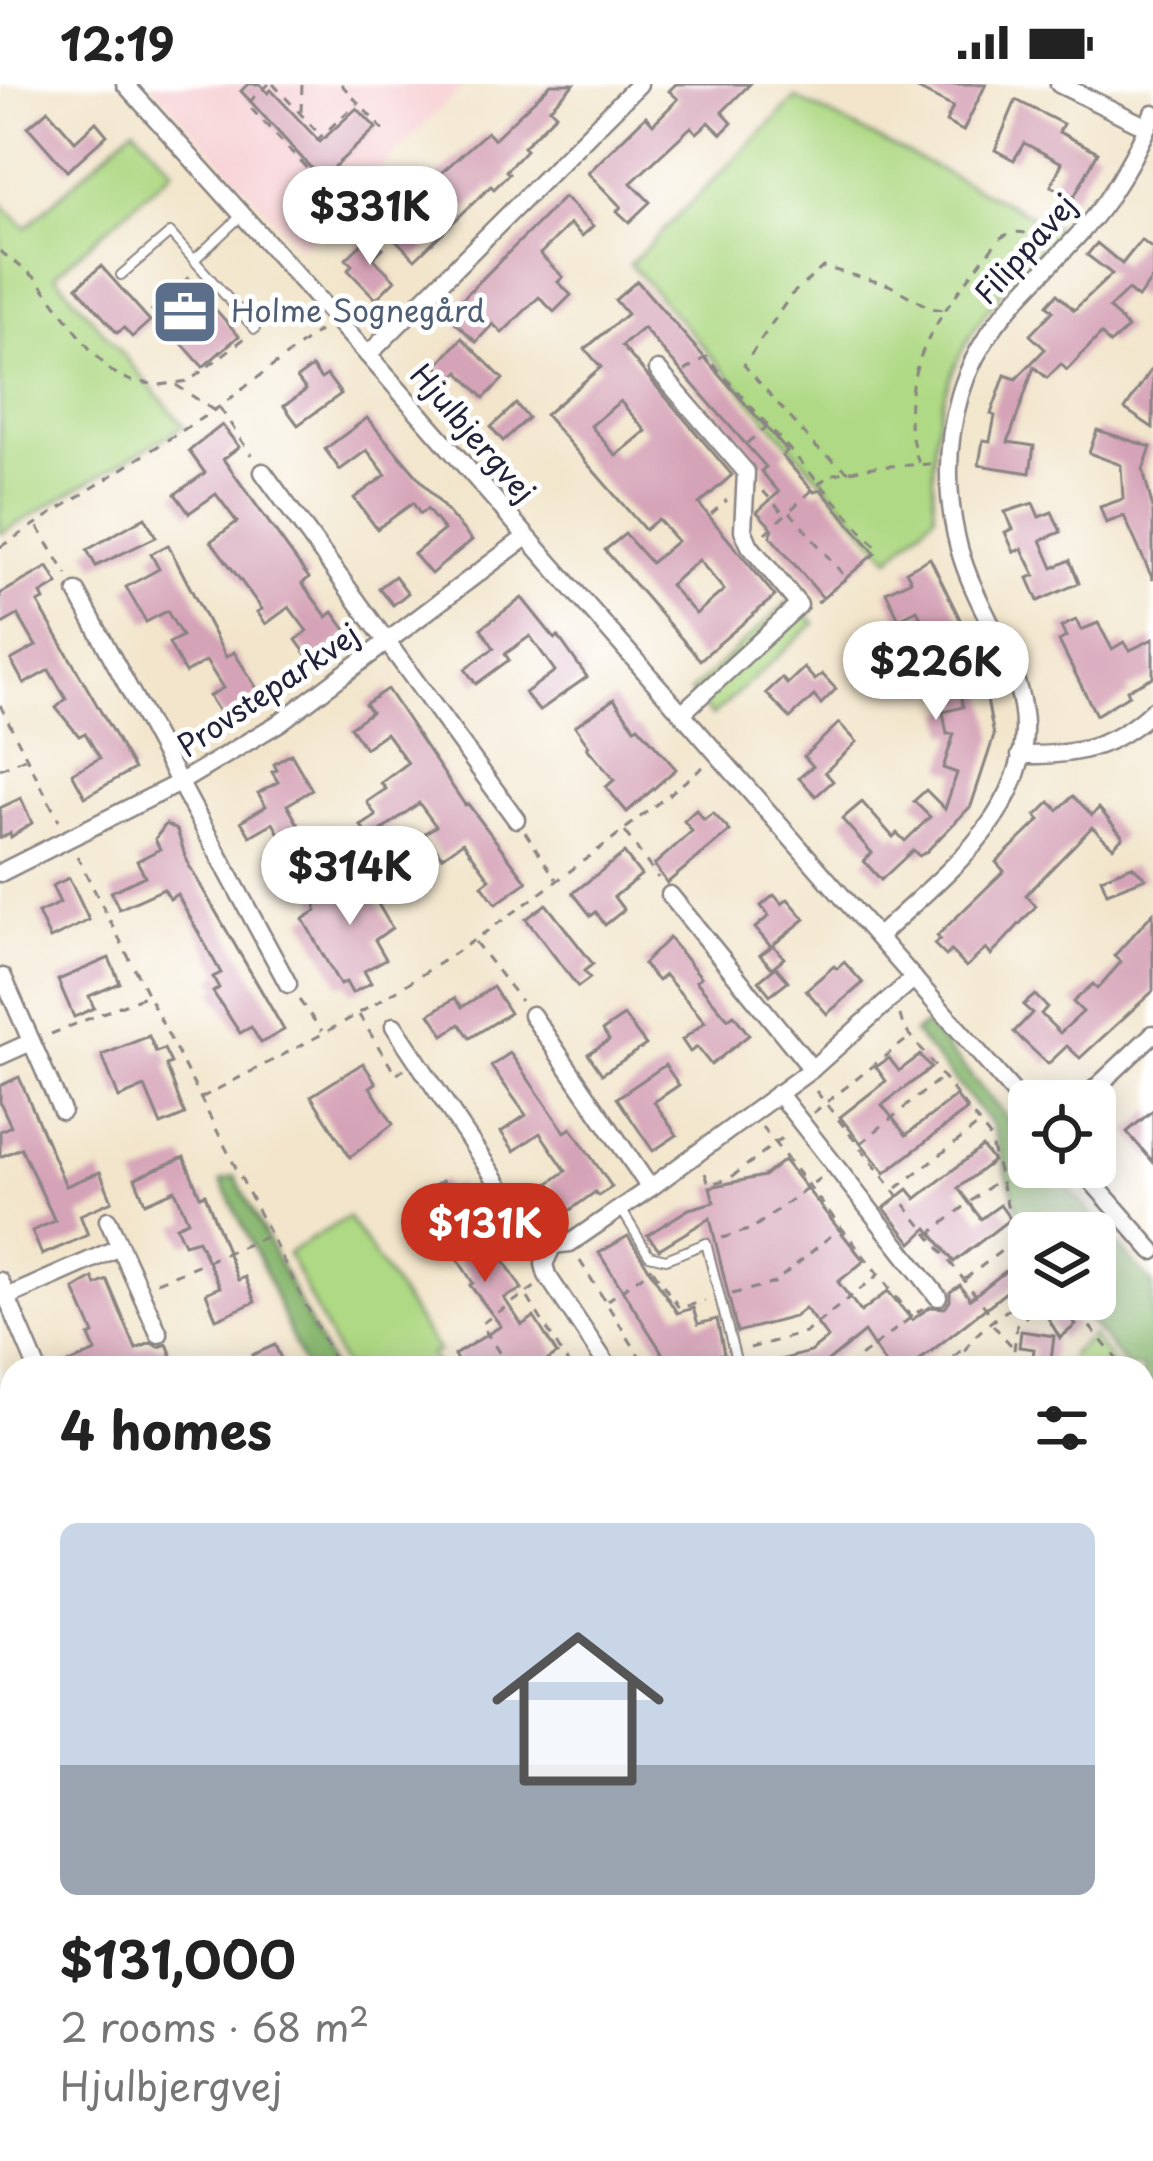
<!DOCTYPE html>
<html lang="en">
<head>
<meta charset="utf-8">
<style>
  :root { --surface:#fff; --page:#f2f2f2; --text:#222; --muted:#767676; --line:#e0e0e0; --accent:#c8321e }
  body { margin:0; font-family:"Playpen Sans",sans-serif; background:var(--page); color:var(--text); height:100vh; display:flex; flex-direction:column; font-size:45px; white-space:nowrap }
  * { box-sizing:border-box; margin:0 }
  p { font-size:39px; color:var(--muted) }
  .icon { flex:none; width:66px; height:66px; fill:none; stroke:currentColor; stroke-width:2; stroke-linecap:round; stroke-linejoin:round }
  .map { position:relative; flex:1; overflow:hidden }
  .sheet { position:absolute; left:0px; top:1272px; width:1155px; height:807px; display:flex; flex-direction:column; background:var(--surface); border-radius:36px 36px 0 0; box-shadow:0 6px 30px #0003 }
  .sheet>* { flex:none }
  .buttons { position:absolute; left:1008px; top:996px; display:grid; gap:24px }
  .buttons a { display:grid; place-items:center; width:108px; height:108px; border-radius:18px; background:var(--surface); box-shadow:0 6px 30px #0003; font-size:60px }
  .price { position:absolute; translate:-50% -102px; padding:0 27px; border-radius:42px; background:#fff; color:#222; font-size:39px; line-height:78px; filter:drop-shadow(0 3px 6px #0008) }
  .price::after { content:''; position:absolute; left:50%; top:72px; width:36px; height:27px; margin-left:-18px; background:inherit; clip-path:polygon(0 0,100% 0,50% 100%) }
  .price.current { background:var(--accent); color:#fff }
  ul { padding:0; list-style:none }
  li { display:grid; align-content:center; gap:24px; height:636px; padding:0 60px }
  li+li { border-top:3px solid var(--line) }
  li span { display:grid; place-items:center; height:372px; border-radius:18px; color:#555 }
  li>.icon { margin-inline-start:auto }
  span .icon { width:216px; height:216px; fill:#fffc; stroke-width:1 }
  li b { font-size:51px }
  h2 { display:flex; justify-content:space-between; align-items:center; height:144px; padding:0 60px; font-size:51px }
  .status { display:flex; justify-content:space-between; align-items:center; height:84px; padding:0 60px; background:var(--surface); direction:ltr }
  .status svg { height:33px; fill:currentColor }
  .map>svg:first-child { display:block }
  .built { fill:#f7cfd3 }
  .green { fill:#afd984; stroke:#687e60; stroke-width:3 }
  .forest { fill:#8bb972; stroke:#566e56; stroke-width:3 }
  .water { fill:#48b3c6; stroke:#356a80; stroke-width:3 }
  .building { fill:#d5a3b7; fill-rule:evenodd }
  .lines { fill:none; stroke-linecap:round; stroke-linejoin:round }
  .lane-casing { stroke:#8a8483; stroke-width:12 }
  .street-casing { stroke:#8a8483; stroke-width:21 }
  .secondary-casing { stroke:#8a8483; stroke-width:28 }
  .path { stroke:#8a8483; stroke-width:3; stroke-dasharray:9 9; stroke-linecap:butt }
  .lane { stroke:#fff; stroke-width:8 }
  .street { stroke:#fff; stroke-width:16 }
  .secondary { stroke:#ffe4c6; stroke-width:24 }
  .labels { text-anchor:middle; stroke-width:10; stroke-linejoin:round; paint-order:stroke }
  .street-label { font-size:30px; fill:#22223b; stroke:#fff }
  .service-label { font-size:30px; fill:#4e5e75; stroke:#fff; text-anchor:start }
</style>
</head>
<body>
<div class="status"><b>12:19</b><svg viewBox="0 0 49 12"><path d="M0 12V9h3v3zM5 12V6h3v6zM10 12V3h3v9zM15 12V0h3v12zM26 1h20v11H26zM47 4h2v5h-2z"/></svg></div>
<div class="map">
<svg width="1153" height="2077" viewBox="0 0 1153 2077">
  <rect width="100%" height="100%" fill="#fff"/>
  <filter id="ink" filterUnits="userSpaceOnUse"><feTurbulence type="fractalNoise" baseFrequency=".00833" numOctaves="2"/><feDisplacementMap in="SourceGraphic" scale="24" xChannelSelector="R" yChannelSelector="G"/><feConvolveMatrix kernelMatrix="1 2 1 2 8 2 1 2 1" color-interpolation-filters="sRGB"/></filter>
  <filter id="wash" filterUnits="userSpaceOnUse"><feTurbulence type="fractalNoise" baseFrequency=".004" numOctaves="4" result="noise"/><feDisplacementMap in="SourceGraphic" scale="48" xChannelSelector="R" yChannelSelector="G"/><feGaussianBlur stdDeviation="2.7" result="paint"/><feColorMatrix in="noise" values="0 0 0 0 0 0 0 0 0 0 0 0 0 0 0 0 0 1.4 0 .05"/><feComposite in="paint" operator="in"/></filter>
  <g filter="url(#wash)">
    <rect width="100%" height="100%" fill="#f2e5cb"/>
    <polygon class="built" points="151,0 465,0 301,164"/>
    <g class="green">
      <path d="M796 14 1060 146C971 232 923 301 935 430L890 474 630 180Z"/>
      <polygon points="134,43 173,86 55,191 184,342 0,450 0,119 26,144"/>
      <polygon points="788,518 802,525 815,539 712,632 690,608"/>
      <polygon points="348,1133 438,1267 430,1271 439,1284 344,1284 288,1169"/>
      <polygon points="1092,1252 1117,1284 1070,1284 1072,1269"/>
      <polygon points="1143,1316 1153,1328 1153,1586 1143,1596"/>
      <polygon points="1153,1720 1153,2077 769,2077 777,2067 1143,2067 1143,1727"/>
      <polygon points="265,2067 314,2067 318,2077 238,2077"/>
    </g>
    <g class="forest">
      <polygon points="926,940 1029,1059 1029,1083 1050,1083 1153,1201 1153,1314 1143,1302 1143,1284 1128,1284 1071,1215 1095,1215 1095,1149 1029,1149 1029,1164 992,1041 914,949"/>
      <polygon points="235,1092 332,1284 304,1284 264,1185 221,1097"/>
      <polygon points="1153,1681 1153,1743 1143,1747 1143,1688"/>
      <polygon points="1143,1935 1153,1955 1153,2007 1143,1999"/>
      <polygon points="314,2067 576,2067 566,2077 318,2077"/>
      <polygon points="637,2067 777,2067 769,2077 626,2077"/>
    </g>
    <polygon class="water" points="1143,1394 1153,1407 1153,1541 1143,1555"/>
    <g id="blocks">
      <g class="building">
        <polygon points="248,0 260,0 268,9 271,6 320,58 357,24 376,44 321,95 241,7"/>
        <polygon points="551,0 574,0 550,24 556,30 523,63 526,66 506,87 509,90 494,105 491,102 415,175 391,151 436,104 431,98 487,48 494,55"/>
        <polygon points="676,0 750,0 722,28 732,39 721,50 709,38 697,49 691,43 631,99 650,118 629,138 617,127 621,123 588,89 646,32 653,40 678,15 669,7"/>
        <polygon points="908,0 986,0 963,47 946,38 953,23"/>
        <polygon points="1016,16 1063,40 1059,48 1098,68 1074,113 1051,102 1062,79 1024,59 1014,76 995,66"/>
        <polygon points="48,26 75,57 96,38 107,51 67,87 28,43"/>
        <polygon points="564,113 593,142 582,152 570,140 540,170 563,193 558,198 571,211 554,228 539,213 502,249 493,240 476,258 447,230"/>
        <polygon points="370,152 383,164 373,174 395,196 376,215 348,186 352,181 346,175"/>
        <polygon points="1141,156 1153,165 1153,193 1138,214 1128,206 1109,224 1128,244 1110,260 1101,250 1067,286 1061,280 1047,294 1034,283 1008,358 1034,362 1030,389 979,381 983,356 990,357 995,332 991,330 1005,291 1016,295 1045,265 1030,251 1053,227 1047,221 1057,210 1074,226 1112,190 1087,171 1097,159 1122,180"/>
        <polygon points="101,182 150,237 132,253 124,244 117,249 77,203"/>
        <polygon points="188,194 239,252 203,283 152,226"/>
        <path d="M637 197 787 367 782 372 814 408 821 406 875 469 823 514 770 452 773 445 757 428 779 408 761 387 766 383 643 244 622 262 732 391 699 420 775 512 700 576 605 466 625 450 651 479 677 457 658 435 645 446 545 331 601 283 585 265 627 230 615 216ZM620 317 646 347 616 372 591 342ZM699 476 724 506 696 530 670 501Z"/>
        <polygon points="462,254 503,295 484,314 459,288 451,296 437,282"/>
        <polygon points="312,283 321,295 327,291 341,310 298,341 284,322 306,306 297,294"/>
        <polygon points="1153,283 1153,344 1125,325"/>
        <polygon points="516,320 528,334 503,357 491,343"/>
        <polygon points="367,334 472,456 431,490 414,470 444,446 427,425 420,430 413,419 377,445 354,414 386,391 367,366 340,386 325,365"/>
        <polygon points="222,341 239,363 223,375 309,494 302,499 327,533 333,528 349,550 312,578 296,556 307,547 289,523 266,540 257,528 262,525 211,457 237,438 216,410 189,429 175,410 205,389 189,367"/>
        <polygon points="1097,346 1151,363 1143,386 1153,425 1153,496 1124,432 1106,439 1100,423 1123,415 1121,381 1089,369"/>
        <polygon points="1033,419 1039,433 1052,428 1061,448 1041,456 1053,484 1070,476 1079,499 1038,517 1028,494 1035,491 1022,465 1014,468 1005,448 1013,445 1005,428"/>
        <polygon points="145,433 156,453 96,482 87,466"/>
        <polygon points="168,461 226,573 234,568 261,611 223,634 209,612 223,604 206,577 185,589 169,559 182,552 167,527 146,538 126,503 159,485 151,470"/>
        <polygon points="930,474 979,574 994,652 971,722 926,768 919,772 913,766 881,796 864,777 872,769 842,735 862,718 893,753 897,749 905,757 930,733 914,717 926,706 945,725 957,689 943,684 954,650 947,650 943,628 963,623 952,574 923,588 914,570 934,560 917,526 899,535 886,508 911,496 906,487"/>
        <polygon points="48,483 58,500 41,510 44,516 38,519 134,685 85,713 72,689 100,674 85,649 79,652 56,624 66,615 49,586 24,600 11,576 36,562 18,531 0,541 0,510"/>
        <polygon points="395,492 408,509 393,521 379,504"/>
        <polygon points="522,514 555,555 558,552 587,593 539,627 525,609 555,587 530,552 505,570 509,576 476,600 465,585 494,564 481,544"/>
        <polygon points="1076,536 1081,546 1098,539 1112,565 1124,558 1130,566 1153,555 1153,593 1127,606 1129,611 1096,631 1059,557 1066,553 1061,543"/>
        <polygon points="804,584 815,596 822,590 836,605 821,620 814,612 790,634 766,609 782,594 787,600"/>
        <polygon points="387,605 465,721 468,720 527,798 496,820 482,801 490,795 463,758 442,773 425,749 436,742 419,719 370,755 361,742 376,732 367,718 386,705 381,699 408,679 386,649 365,664 350,643 371,628 365,620"/>
        <polygon points="614,615 635,644 638,642 676,685 627,728 606,703 614,696 587,664 589,662 575,642"/>
        <polygon points="839,639 857,658 825,688 833,697 816,712 799,694 813,682 804,672"/>
        <polygon points="291,670 312,706 287,721 317,773 279,794 268,774 287,764 273,739 250,752 241,737 266,722 258,709 278,698 272,688 277,686 274,680"/>
        <polygon points="1073,712 1092,731 1099,724 1123,753 1113,763 1092,743 1026,811 1036,822 991,871 986,865 966,883 951,867 946,872 934,860 940,855 937,852 1004,787 996,778 1040,736 1036,732 1050,718 1058,726"/>
        <polygon points="21,714 32,739 11,753 10,749 0,754 0,724"/>
        <polygon points="696,726 704,736 713,729 730,747 667,799 654,781 692,747 684,737"/>
        <polygon points="166,740 177,746 187,778 284,946 261,959 251,943 240,949 213,908 219,904 213,893 221,889 177,810 170,815 164,805 119,825 111,808 145,792 137,777 160,765 155,755"/>
        <polygon points="624,769 641,791 614,813 624,826 605,841 596,828 591,832 573,809"/>
        <polygon points="370,781 386,807 374,813 392,844 375,856 386,875 364,887 371,899 352,909 346,898 340,901 303,835 316,827 315,814"/>
        <polygon points="1132,782 1146,794 1107,809 1101,794"/>
        <polygon points="69,794 89,836 50,855 38,829 60,819 52,802"/>
        <polygon points="774,811 782,820 788,815 805,835 773,861 784,874 772,884 760,871 771,863 755,844 769,832 761,822"/>
        <polygon points="546,820 593,880 584,887 590,894 578,903 526,835"/>
        <polygon points="1153,829 1153,907 1080,974 1067,962 1048,980 1014,948 1032,929 1023,921 1035,911 1047,923 1041,930 1060,949 1083,928 1073,918 1093,900 1097,905 1121,878 1114,872"/>
        <polygon points="669,854 701,893 696,897 728,935 734,931 749,951 711,981 697,963 690,968 682,956 705,938 665,891 658,897 643,880"/>
        <polygon points="109,874 120,899 89,912 94,924 74,933 58,896"/>
        <polygon points="844,878 863,899 827,930 806,906 834,882 837,885"/>
        <polygon points="776,883 788,897 770,911 759,897"/>
        <polygon points="493,903 510,929 470,954 460,940 444,951 430,930 455,914 462,923"/>
        <polygon points="624,932 646,961 602,990 588,970 609,956 603,946"/>
        <polygon points="149,952 156,968 164,965 171,979 166,981 185,1031 161,1041 145,1003 119,1014 102,971"/>
        <polygon points="510,969 565,1048 571,1044 612,1103 598,1112 595,1108 569,1127 549,1099 566,1087 540,1049 514,1067 501,1048 526,1031 491,982"/>
        <polygon points="920,971 931,984 882,1021 906,1051 956,1012 967,1026 885,1089 840,1033 886,997 876,983 889,974 899,987"/>
        <polygon points="363,979 376,999 370,1003 393,1040 350,1073 311,1012"/>
        <polygon points="665,981 679,1001 654,1018 677,1051 653,1067 617,1014"/>
        <polygon points="19,993 66,1102 100,1088 112,1117 80,1131 88,1151 42,1171 32,1147 55,1137 21,1064 0,1073 0,1047 11,1042 0,1018 0,1002"/>
        <polygon points="1153,1026 1153,1078 1127,1048"/>
        <polygon points="982,1063 993,1077 958,1104 981,1135 1000,1121 1010,1135 954,1178 928,1144 912,1159 884,1124 908,1105 916,1115"/>
        <polygon points="184,1073 200,1112 205,1110 238,1196 245,1193 255,1218 216,1235 206,1209 220,1203 198,1156 184,1160 176,1142 188,1137 175,1106 145,1119 135,1094"/>
        <polygon points="784,1076 864,1177 838,1198 861,1228 888,1207 912,1236 930,1223 945,1224 950,1217 950,1208 960,1201 970,1215 1021,1175 1029,1190 910,1284 888,1284 864,1248 820,1284 770,1284 770,1279 810,1268 828,1254 805,1224 794,1233 737,1248 710,1134 659,1165 647,1151 689,1125 714,1118 710,1103 764,1092"/>
        <polygon points="442,1097 448,1106 456,1101 522,1205 504,1214 522,1241 534,1233 557,1270 545,1278 549,1284 462,1284 454,1271 501,1242 470,1201 473,1199 442,1151 431,1146 412,1117"/>
        <polygon points="628,1152 677,1229 693,1224 698,1240 717,1235 727,1284 672,1284 599,1169"/>
        <polygon points="93,1194 96,1201 107,1196 136,1265 151,1259 159,1263 167,1260 174,1277 156,1284 58,1284 96,1268 89,1252 94,1250 74,1205"/>
        <polygon points="1053,1215 1076,1241 1060,1254 1042,1224"/>
        <polygon points="1021,1247 1054,1252 1050,1284 1032,1284 1034,1265 1019,1263"/>
        <polygon points="275,1261 285,1284 257,1284 252,1271"/>
      </g>
    </g>
  </g>
  <g filter="url(#ink)">
    <use href="#blocks" fill-opacity="0" stroke="#8a8483" stroke-width="3"/>
    <g class="lines">
      <g class="lane-casing">
        <g id="lane">
          <polyline points="194,176 241,132"/>
          <polyline points="121,191 170,149 255,245"/>
          <polyline points="621,1125 649,1171 666,1175 706,1159 738,1284"/>
        </g>
      </g>
      <g class="street-casing">
        <g id="street">
          <polyline points="125,0 368,271 1029,1026"/>
          <polyline points="1059,0 1147,43"/>
          <polyline points="368,271 639,0"/>
          <polyline points="658,286 746,388 743,446 750,462 799,521 682,629"/>
          <polyline points="263,388 516,735"/>
          <polyline points="77,508 288,900"/>
          <path d="M1020 671C1074 672 1113 665 1153 626"/>
          <polyline points="0,789 179,699 279,639 526,453"/>
          <polyline points="670,811 812,985"/>
          <path d="M878 853C920 812 973 772 1002 721 1062 617 984 555 959 464 946 414 945 362 960 311 986 223 1056 187 1106 117 1124 90 1141 59 1153 29"/>
          <polyline points="3,893 62,1027"/>
          <polyline points="532,931 650,1104"/>
          <polyline points="394,942 534,1153 553,1161 570,1159 650,1104 812,985 914,894"/>
          <polyline points="0,972 31,958"/>
          <polyline points="778,1009 938,1213"/>
          <polyline points="1082,1017 1153,950"/>
          <polyline points="1079,1083 1153,1167"/>
          <polyline points="108,1136 159,1250"/>
          <polyline points="553,1161 544,1180 547,1191 609,1284"/>
          <polyline points="0,1197 37,1284"/>
          <polyline points="7,1213 120,1163"/>
          <polyline points="0,2018 12,2013"/>
        </g>
      </g>
      <g class="secondary-casing">
        <g id="secondary">
          <polyline points="1143,1662 1153,1656"/>
          <polyline points="592,2077 602,2067"/>
        </g>
      </g>
      <g class="path">
        <polyline points="269,0 247,20 325,104"/>
        <polyline points="273,0 321,52"/>
        <polyline points="341,0 384,47"/>
        <polyline points="301,28 302,0"/>
        <polyline points="316,57 356,20"/>
        <polyline points="0,167 37,195 92,268 111,287 131,297 159,301 189,297 245,254"/>
        <polyline points="685,287 707,273 879,466 817,519"/>
        <polyline points="176,301 213,326"/>
        <polyline points="220,324 251,371"/>
        <polyline points="747,359 768,342"/>
        <path d="M919 379C886 288 946 223 999 155 1018 142 1030 150 1049 159"/>
        <polyline points="849,388 817,364 744,281 791,211 823,183 889,201 930,224 945,226"/>
        <polyline points="763,407 785,431"/>
        <polyline points="790,428 846,494"/>
        <polyline points="711,430 727,416"/>
        <polyline points="38,443 67,491"/>
        <polyline points="765,449 829,391 872,383 930,380"/>
        <polyline points="0,463 219,323 319,247"/>
        <polyline points="0,621 59,737"/>
        <polyline points="0,685 25,674"/>
        <polyline points="525,748 556,795"/>
        <polyline points="625,748 658,794"/>
        <polyline points="77,772 338,1284"/>
        <polyline points="475,858 521,917"/>
        <polyline points="299,916 322,947"/>
        <polyline points="359,931 396,991 404,985"/>
        <polyline points="900,931 903,942 989,1052 1016,1156 1029,1179"/>
        <polyline points="51,950 147,911"/>
        <polyline points="816,1007 996,1237"/>
        <path d="M201 1014C253 986 306 960 356 931 479 859 593 772 703 683"/>
        <polyline points="813,1029 910,953"/>
        <polyline points="762,1043 912,1233"/>
        <polyline points="861,1059 942,993"/>
        <polyline points="705,1089 709,1100 729,1095 787,1050"/>
        <polyline points="897,1104 980,1040"/>
        <polyline points="929,1151 996,1097"/>
        <polyline points="722,1154 752,1145 820,1094"/>
        <polyline points="580,1177 647,1284"/>
        <polyline points="653,1186 679,1224 705,1217"/>
        <polyline points="965,1195 1014,1157"/>
        <polyline points="157,1198 270,1151"/>
        <polyline points="732,1210 774,1199 839,1145"/>
        <polyline points="528,1214 571,1284"/>
        <polyline points="1067,1215 1124,1284"/>
        <polyline points="607,1217 652,1184"/>
        <polyline points="993,1241 1011,1261"/>
        <polyline points="750,1264 805,1249 878,1191"/>
        <polyline points="509,1284 481,1240 535,1203"/>
        <polyline points="666,1284 723,1270"/>
        <polyline points="846,1284 923,1224"/>
        <polyline points="940,1284 962,1266"/>
        <path d="M962 1284C959 1252 1007 1228 1029 1211"/>
        <polyline points="1012,1284 1017,1240 1048,1215"/>
        <polyline points="1143,1308 1153,1320"/>
        <polyline points="1143,1341 1153,1345"/>
        <polyline points="1143,1383 1153,1392"/>
        <polyline points="1143,1560 1153,1548"/>
        <polyline points="1143,1605 1153,1596"/>
        <polyline points="1143,1930 1153,1941"/>
        <polyline points="383,2067 387,2077"/>
        <polyline points="483,2077 487,2067"/>
      </g>
      <use href="#lane" class="lane"/>
      <use href="#street" class="street"/>
      <use href="#secondary" class="secondary"/>
    </g>
  </g>
  <defs>
    <g id="office-square" transform="scale(3.45)"><rect x="-9" y="-9" width="18" height="18" rx="4" fill="#5c6f8a" stroke="#fff"/><path d="M-6-3h4V-5.5h4V-3h4V5H-6ZM-1-4.5V-3h2v-1.5ZM-6 0V1H6V0Z" fill="#fff"/></g>
  </defs>
  <g fill-rule="evenodd">
    <use href="#office-square" x="185" y="228"/>
  </g>
  <g class="labels">
    <g class="street-label">
      <text transform="translate(1026 166) rotate(-48)" y="10">Filippavej</text>
      <text transform="translate(472 350) rotate(49)" y="10">Hjulbjergvej</text>
      <text transform="translate(269 607) rotate(-34)" y="10">Provsteparkvej</text>
    </g>
    <g class="service-label">
      <text x="231" y="238">Holme Sognegård</text>
    </g>
  </g>
</svg>
<div class="buttons">
<a><svg class="icon" aria-label="locate" viewBox="0 0 24 24"><circle cx="12" cy="12" r="6"/><path d="M12 2v4M12 18v4M2 12h4M18 12h4"/></svg></a>
<a><svg class="icon" aria-label="layers" viewBox="0 0 24 24"><path d="M12 4l9 5-9 5-9-5zM3 14l9 5 9-5"/></svg></a>
</div>
<b class="price" style="left:370px;top:184px">$331K</b>
<b class="price" style="left:936px;top:639px">$226K</b>
<b class="price" style="left:350px;top:844px">$314K</b>
<b class="price current" style="left:485px;top:1201px">$131K</b>
<section class="sheet">
<h2>4 homes<svg class="icon" aria-label="filters" viewBox="0 0 24 24"><path d="M4 7h16M4 17h16"/><circle cx="9" cy="7" r="2"/><circle cx="15" cy="17" r="2"/></svg></h2>
<ul>
<li><span style="background:linear-gradient(#c9d6e8 65%,#9aa5b1 0)"><svg class="icon" aria-label="home" viewBox="0 0 24 24"><path d="M3 11l9-7 9 7M6 9v11h12V9"/></svg></span><div><b>$131,000</b><p>2 rooms · 68 m²</p><p>Hjulbjergvej</p></div></li>
</ul>
</section>
</div>
</body>
</html>
